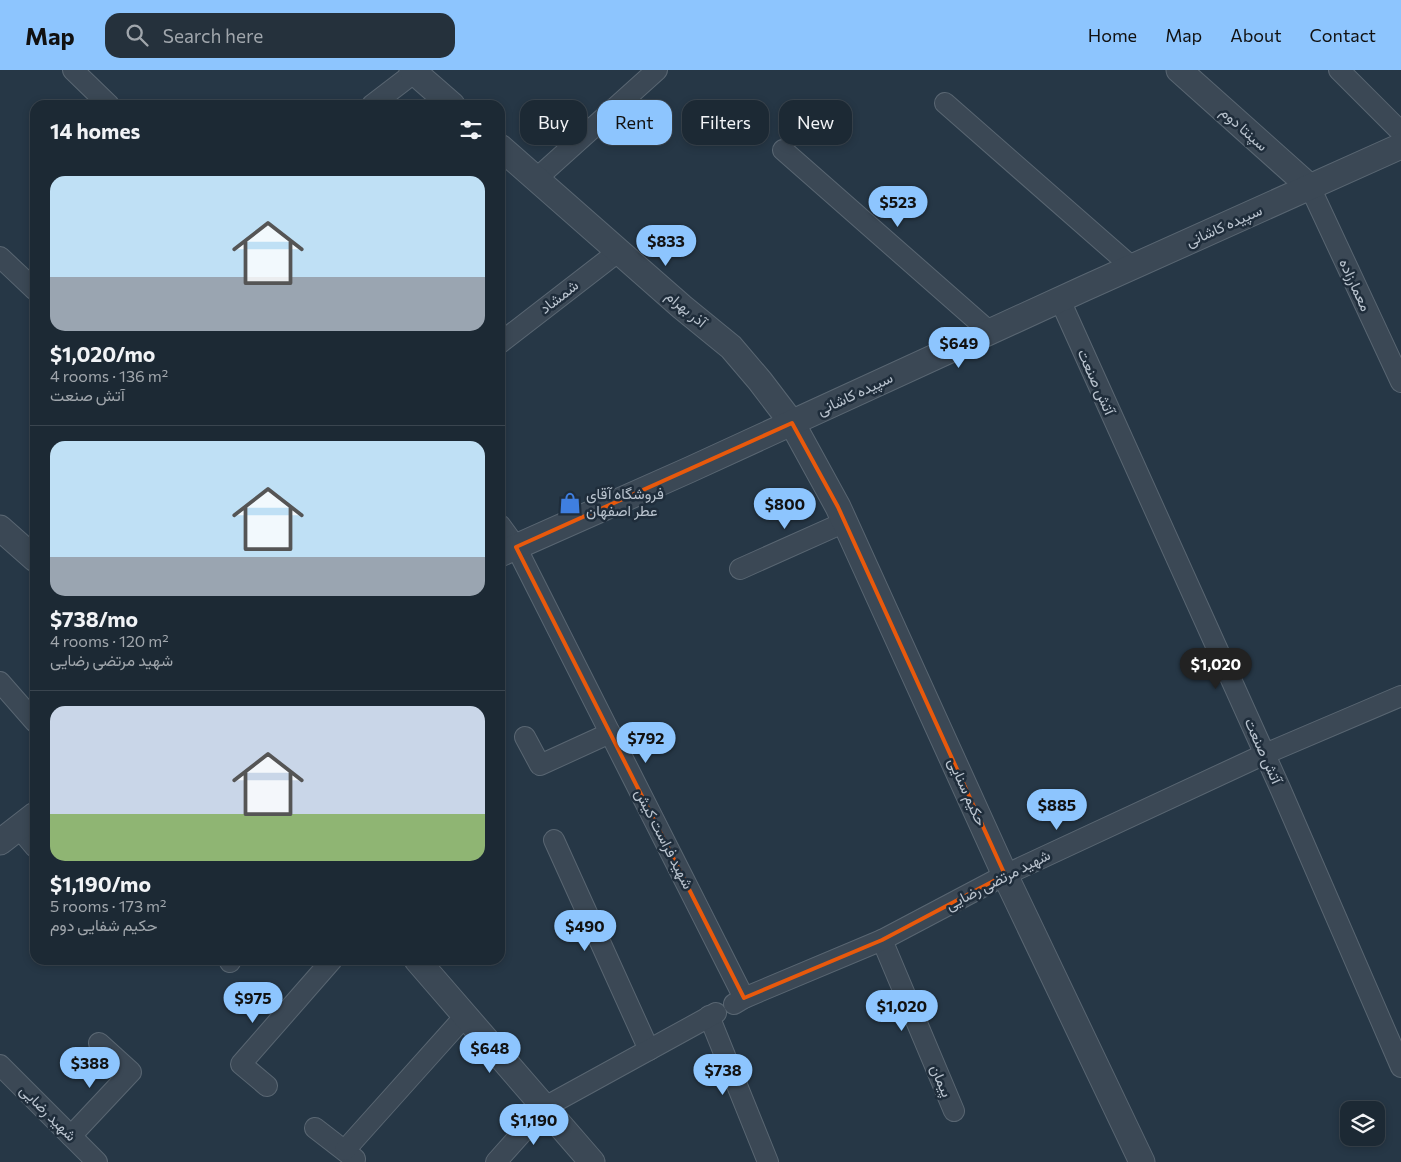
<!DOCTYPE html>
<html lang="en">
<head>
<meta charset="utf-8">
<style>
  :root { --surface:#1c2934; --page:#25313c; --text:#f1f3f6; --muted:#a0a6ac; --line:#3a454f; --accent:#8dc5fe }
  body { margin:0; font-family:Commissioner,Vazirmatn,sans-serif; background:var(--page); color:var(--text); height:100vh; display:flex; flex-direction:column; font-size:19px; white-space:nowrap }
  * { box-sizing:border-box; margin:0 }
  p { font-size:16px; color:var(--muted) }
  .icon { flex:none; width:28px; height:28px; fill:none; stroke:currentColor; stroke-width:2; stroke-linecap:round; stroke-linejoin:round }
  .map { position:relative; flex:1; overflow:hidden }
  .panel { position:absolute; left:30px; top:30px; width:475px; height:865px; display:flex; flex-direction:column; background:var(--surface); border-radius:15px; box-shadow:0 2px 8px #0003,0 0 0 1px var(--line) }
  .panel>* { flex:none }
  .guide { position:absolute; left:520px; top:30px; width:475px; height:45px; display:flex; gap:10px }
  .controls { position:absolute; left:1340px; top:1031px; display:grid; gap:10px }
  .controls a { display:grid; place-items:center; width:45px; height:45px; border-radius:10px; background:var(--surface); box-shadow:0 2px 8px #0003,0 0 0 1px var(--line); font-size:25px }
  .price { position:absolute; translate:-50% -42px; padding:0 11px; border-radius:18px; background:var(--accent); color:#111; font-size:16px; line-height:32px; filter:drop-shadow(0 1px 2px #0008) }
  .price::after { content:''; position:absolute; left:50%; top:30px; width:15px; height:11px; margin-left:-8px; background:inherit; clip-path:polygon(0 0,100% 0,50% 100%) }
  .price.on { background:#222; color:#fff }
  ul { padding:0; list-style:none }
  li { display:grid; align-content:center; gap:10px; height:265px; padding:0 20px }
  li+li { border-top:1px solid var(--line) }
  li span { display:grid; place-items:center; height:155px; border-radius:15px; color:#555 }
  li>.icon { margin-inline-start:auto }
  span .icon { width:90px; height:90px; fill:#fffc; stroke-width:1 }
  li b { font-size:21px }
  h2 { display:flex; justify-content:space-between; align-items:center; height:60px; padding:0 20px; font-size:21px }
  .tag { padding:0 18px; border-radius:15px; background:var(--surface); box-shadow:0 2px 8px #0003,0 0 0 1px var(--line); font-size:18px; line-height:45px }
  .tag.on { background:var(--accent); color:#111 }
  header { display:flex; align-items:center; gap:30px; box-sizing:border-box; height:70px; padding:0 25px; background:var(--accent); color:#111 }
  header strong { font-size:24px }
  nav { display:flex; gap:28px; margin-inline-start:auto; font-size:18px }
  .search { width:350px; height:45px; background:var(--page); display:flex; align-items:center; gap:12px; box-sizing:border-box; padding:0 18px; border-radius:15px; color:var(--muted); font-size:19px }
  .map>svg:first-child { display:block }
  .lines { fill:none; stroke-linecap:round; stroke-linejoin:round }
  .minor-casing { stroke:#596672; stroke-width:22 }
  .tertiary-casing { stroke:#596672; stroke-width:27 }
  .minor { stroke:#3b4855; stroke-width:20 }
  .tertiary { stroke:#3b4855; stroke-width:25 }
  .marked { fill:none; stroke:#e8590c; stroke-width:4; stroke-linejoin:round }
  .labels { text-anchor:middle; stroke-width:5; stroke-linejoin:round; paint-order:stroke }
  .street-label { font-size:15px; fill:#b9c3ce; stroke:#1f2d3b }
  .poi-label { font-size:15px; fill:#b9c3ce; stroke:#1f2d3b; text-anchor:start }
</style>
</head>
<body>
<header>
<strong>Map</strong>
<div class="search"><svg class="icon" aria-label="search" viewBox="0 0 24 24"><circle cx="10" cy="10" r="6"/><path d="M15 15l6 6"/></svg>Search here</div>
<nav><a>Home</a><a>Map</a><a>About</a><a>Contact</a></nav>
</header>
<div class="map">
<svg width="1401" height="1092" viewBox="0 0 1401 1092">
  <rect width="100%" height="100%" fill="#263746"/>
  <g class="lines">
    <g class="minor-casing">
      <g id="minor">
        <polyline points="73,0 109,35"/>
        <polyline points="1339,0 1401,62"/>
        <polyline points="945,33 1132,197"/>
        <polyline points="372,35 415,2"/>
        <polyline points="783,80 990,262"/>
        <polyline points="536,109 657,0"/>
        <polyline points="1310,117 1401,312"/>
        <polyline points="0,187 35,220"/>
        <polyline points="1060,230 1280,718 1401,997"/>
        <polyline points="500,273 619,181"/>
        <polyline points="500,455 516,477 744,928"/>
        <polyline points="740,499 845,452"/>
        <polyline points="0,612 35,652"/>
        <polyline points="525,667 540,695 610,663"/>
        <polyline points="19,758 35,777"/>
        <polyline points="554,770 649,980"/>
        <polyline points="882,870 954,1041"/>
        <polyline points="229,890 230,892 231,890"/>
        <polyline points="734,934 744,928 882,870 1005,805 1265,684 1401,626"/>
        <polyline points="709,946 768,1092"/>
        <polyline points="0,995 97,1092"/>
        <polyline points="267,1016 241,994 332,890"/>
        <polyline points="315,1058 355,1089"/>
        <polyline points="71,1066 131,1002 99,973"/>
        <polyline points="345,1080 465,946"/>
        <polyline points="496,1092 545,1037 716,943"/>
      </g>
    </g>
    <g class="tertiary-casing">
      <g id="tertiary">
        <polyline points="412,0 452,35"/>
        <polyline points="1179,0 1310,117"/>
        <polyline points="500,77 682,237 731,277 760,311 792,353 838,437 1005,805 1142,1092"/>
        <polyline points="0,458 35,489"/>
        <polyline points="500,484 689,400 1083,219 1401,76"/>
        <polyline points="0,772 35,745"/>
        <polyline points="417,890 592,1092"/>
      </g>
    </g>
    <use href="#minor" class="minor"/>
    <use href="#tertiary" class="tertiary"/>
  </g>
  <path class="marked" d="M792 353 838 437 1005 805 882 870 744 928 516 477Z"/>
  <defs>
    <g id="shop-bare" transform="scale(1.725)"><path d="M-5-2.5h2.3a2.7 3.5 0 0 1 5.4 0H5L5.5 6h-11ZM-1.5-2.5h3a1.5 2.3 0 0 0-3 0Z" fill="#3f7fe0" stroke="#1f2d3b" stroke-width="2.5" paint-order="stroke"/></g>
  </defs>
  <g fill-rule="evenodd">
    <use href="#shop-bare" x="570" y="433"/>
  </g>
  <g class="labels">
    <g class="street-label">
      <text transform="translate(1244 59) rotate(42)" y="5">سپنتا دوم</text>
      <text transform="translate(1224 156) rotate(-24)" y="5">سپیده کاشانی</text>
      <text transform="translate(1355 215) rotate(65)" y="5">معمارزاده</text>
      <text transform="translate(559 227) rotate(-38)" y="5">شمشاد</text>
      <text transform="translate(686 239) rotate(40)" y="5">آذر بهرام</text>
      <text transform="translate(1096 312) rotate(66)" y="5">آتش صنعت</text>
      <text transform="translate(855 324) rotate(-25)" y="5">سپیده کاشانی</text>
      <text transform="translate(1263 681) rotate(66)" y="5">آتش صنعت</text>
      <text transform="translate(967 722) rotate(66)" y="5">حکیم سنایی</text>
      <text transform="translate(664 769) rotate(63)" y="5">شهید فراست کیش</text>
      <text transform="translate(998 810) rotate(-27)" y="5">شهید مرتضی رضایی</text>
      <text transform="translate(941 1011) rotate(67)" y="5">پیمان</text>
      <text transform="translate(48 1043) rotate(45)" y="5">شهید رضایی</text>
    </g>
    <g class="poi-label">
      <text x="586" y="429">فروشگاه آقای<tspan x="586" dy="17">عطر اصفهان</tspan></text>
    </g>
  </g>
</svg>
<div class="controls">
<a><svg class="icon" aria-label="layers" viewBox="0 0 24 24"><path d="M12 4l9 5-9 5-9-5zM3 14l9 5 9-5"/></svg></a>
</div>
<b class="price" style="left:898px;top:158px">$523</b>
<b class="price" style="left:666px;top:197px">$833</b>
<b class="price" style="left:959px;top:299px">$649</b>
<b class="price" style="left:785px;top:460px">$800</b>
<b class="price on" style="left:1216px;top:620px">$1,020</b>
<b class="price" style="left:646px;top:694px">$792</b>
<b class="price" style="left:1057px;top:761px">$885</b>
<b class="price" style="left:585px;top:882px">$490</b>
<b class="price" style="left:253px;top:954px">$975</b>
<b class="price" style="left:902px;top:962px">$1,020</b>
<b class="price" style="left:490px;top:1004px">$648</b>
<b class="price" style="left:90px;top:1019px">$388</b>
<b class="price" style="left:723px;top:1026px">$738</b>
<b class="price" style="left:534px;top:1076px">$1,190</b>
<div class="guide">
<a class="tag">Buy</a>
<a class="tag on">Rent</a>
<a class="tag">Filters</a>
<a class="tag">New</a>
</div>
<section class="panel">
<h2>14 homes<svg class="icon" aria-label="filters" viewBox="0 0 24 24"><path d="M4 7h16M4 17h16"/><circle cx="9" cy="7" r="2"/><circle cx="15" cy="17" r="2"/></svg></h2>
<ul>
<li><span style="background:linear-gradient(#bfe0f5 65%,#9aa5b1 0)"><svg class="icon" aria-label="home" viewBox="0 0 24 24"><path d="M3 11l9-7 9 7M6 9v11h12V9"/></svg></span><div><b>$1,020/mo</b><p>4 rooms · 136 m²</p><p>آتش صنعت</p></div></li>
<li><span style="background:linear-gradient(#bfe0f5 75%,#9aa5b1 0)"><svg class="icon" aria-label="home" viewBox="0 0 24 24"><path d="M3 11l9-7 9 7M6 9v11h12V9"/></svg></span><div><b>$738/mo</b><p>4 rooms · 120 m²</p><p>شهید مرتضی رضایی</p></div></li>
<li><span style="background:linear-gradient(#c9d6e8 70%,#8fb573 0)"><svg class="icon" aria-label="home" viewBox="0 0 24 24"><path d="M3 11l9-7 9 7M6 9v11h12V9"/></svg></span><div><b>$1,190/mo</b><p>5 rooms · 173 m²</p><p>حکیم شفایی دوم</p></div></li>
</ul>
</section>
</div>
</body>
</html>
